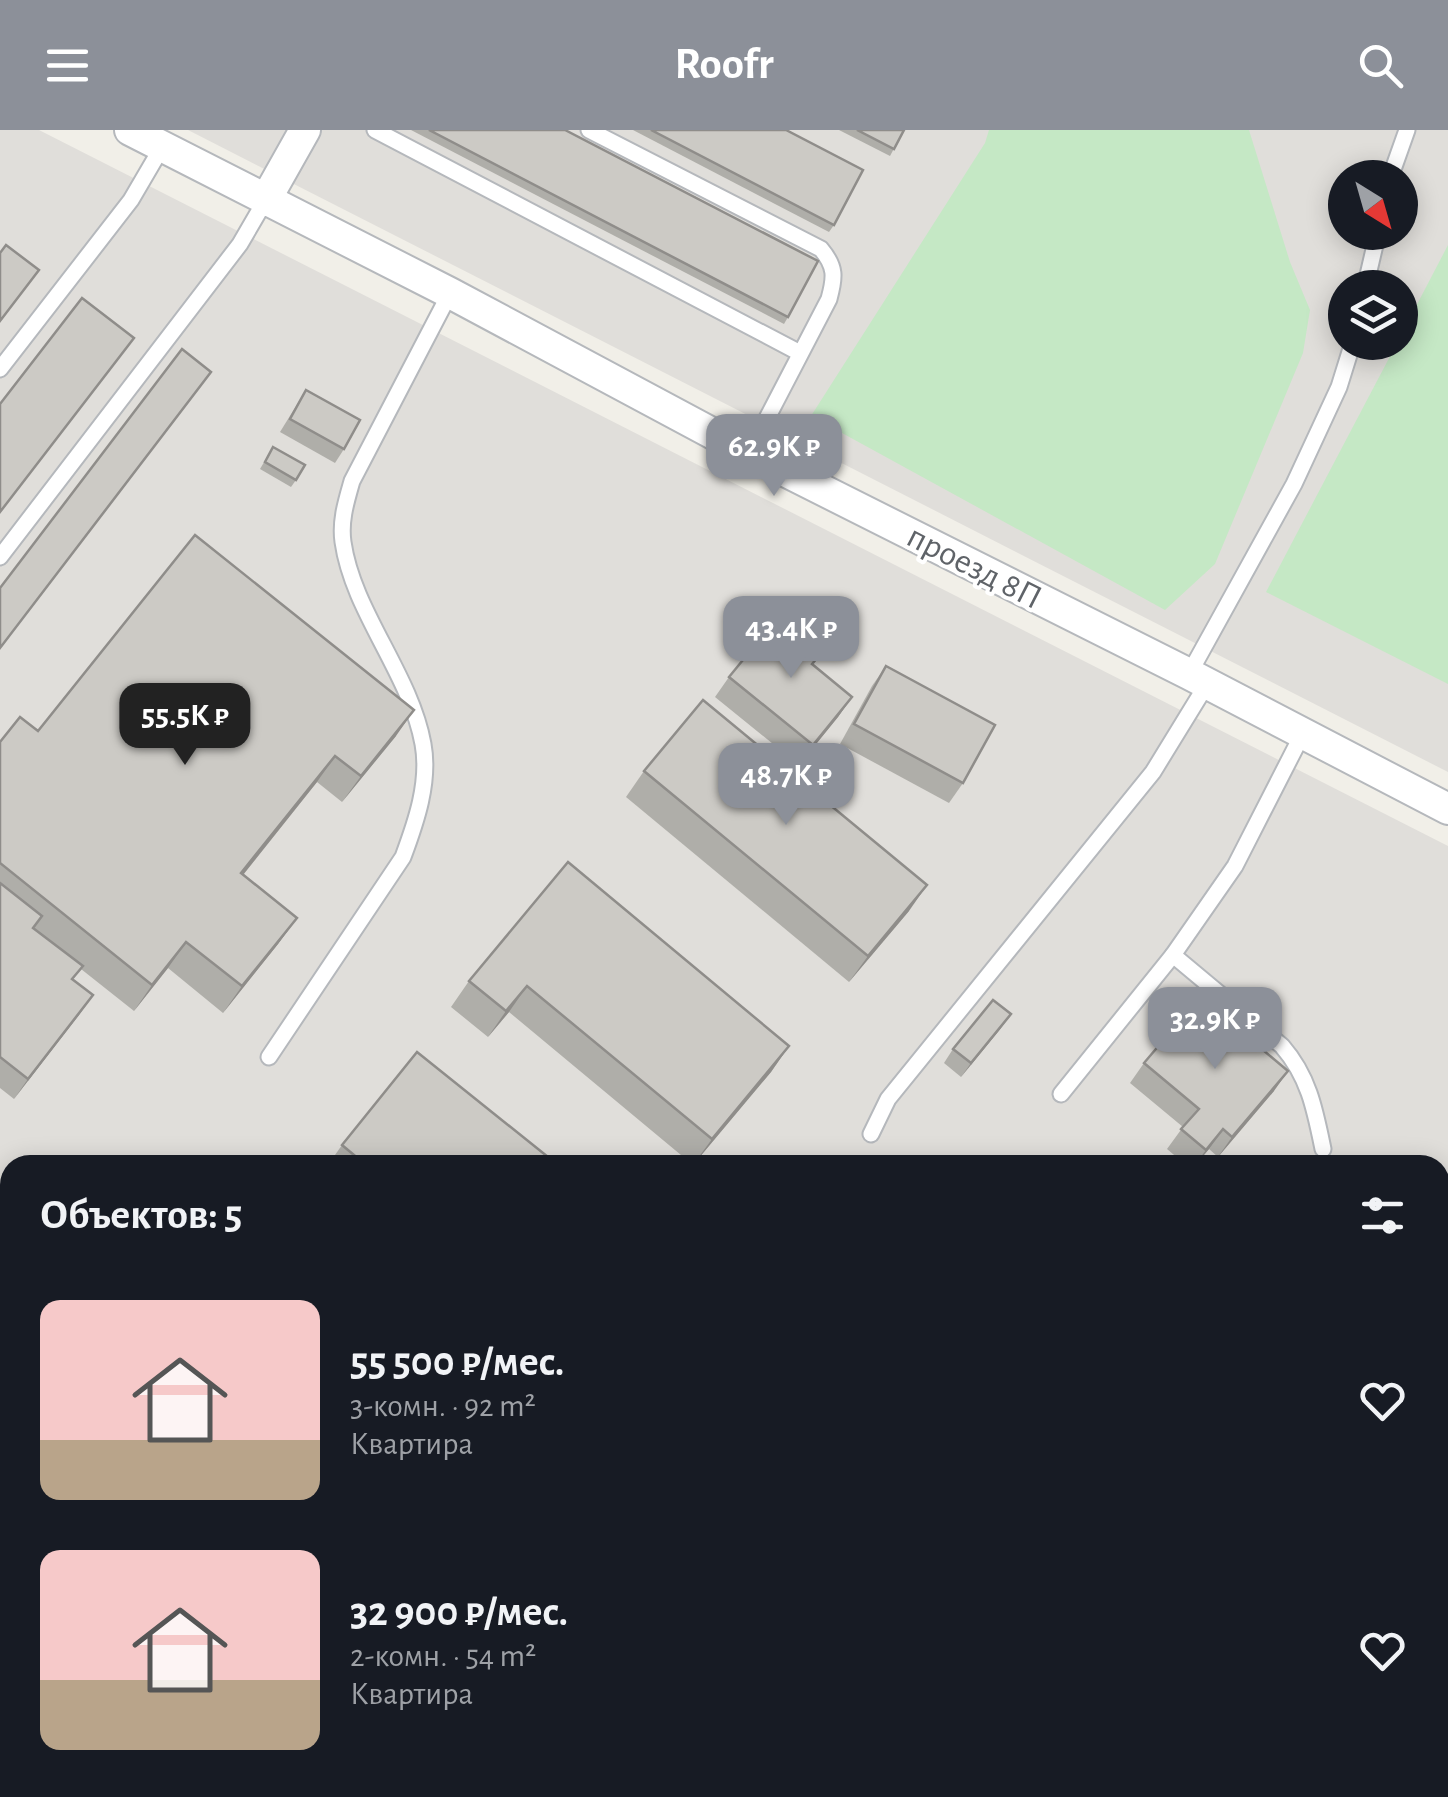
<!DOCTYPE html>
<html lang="ru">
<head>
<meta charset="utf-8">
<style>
  :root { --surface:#171b24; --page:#20242c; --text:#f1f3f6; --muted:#9ea1a6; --accent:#8c9099 }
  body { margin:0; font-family:"Alegreya Sans",sans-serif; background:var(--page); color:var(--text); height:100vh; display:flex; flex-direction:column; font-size:38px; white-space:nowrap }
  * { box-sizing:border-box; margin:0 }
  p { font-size:32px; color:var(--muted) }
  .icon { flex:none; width:55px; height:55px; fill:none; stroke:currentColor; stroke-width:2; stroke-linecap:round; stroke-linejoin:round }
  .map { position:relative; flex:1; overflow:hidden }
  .drawer { position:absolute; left:0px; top:1025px; width:1450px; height:642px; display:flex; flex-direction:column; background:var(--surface); border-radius:30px 30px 0 0; box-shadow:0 5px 25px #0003 }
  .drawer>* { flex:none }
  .needle { width:65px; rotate:143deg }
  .fabs { position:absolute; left:1328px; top:30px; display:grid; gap:20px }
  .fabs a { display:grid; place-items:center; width:90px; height:90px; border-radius:50%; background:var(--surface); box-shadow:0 5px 25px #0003; font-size:50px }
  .price { position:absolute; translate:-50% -85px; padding:0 22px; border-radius:20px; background:var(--accent); color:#fff; font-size:32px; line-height:65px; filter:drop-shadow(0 2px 5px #0008) }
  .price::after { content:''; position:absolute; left:50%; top:60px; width:30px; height:22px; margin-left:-15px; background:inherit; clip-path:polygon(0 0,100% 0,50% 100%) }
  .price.current { background:#222; color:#fff }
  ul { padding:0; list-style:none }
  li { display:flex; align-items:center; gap:30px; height:250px; padding:0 40px }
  li span { display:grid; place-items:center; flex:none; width:280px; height:200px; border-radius:20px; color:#555 }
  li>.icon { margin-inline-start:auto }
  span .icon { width:120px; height:120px; fill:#fffc; stroke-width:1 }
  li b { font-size:42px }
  h2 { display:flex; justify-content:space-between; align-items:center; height:120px; padding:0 40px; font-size:42px }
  header { display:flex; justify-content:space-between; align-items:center; height:130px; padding:0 40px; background:var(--accent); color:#fff; font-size:45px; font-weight:700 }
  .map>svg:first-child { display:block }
  .industrial { fill:#e0deda; fill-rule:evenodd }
  .green { fill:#c5e8c5 }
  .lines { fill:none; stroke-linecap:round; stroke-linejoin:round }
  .service-casing { stroke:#b5b8bc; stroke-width:19 }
  .minor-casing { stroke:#b5b8bc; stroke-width:34 }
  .service { stroke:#fff; stroke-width:15 }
  .minor { stroke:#fff; stroke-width:30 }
  .wall { fill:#afaea9 }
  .shaded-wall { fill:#8f8d8a }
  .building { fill:#cccac5; stroke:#8f8d8a; stroke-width:2.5 }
  .labels { text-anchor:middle; stroke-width:8; stroke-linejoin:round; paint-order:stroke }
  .street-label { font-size:35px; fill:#5f6368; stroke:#fff }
</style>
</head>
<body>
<header><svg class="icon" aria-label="menu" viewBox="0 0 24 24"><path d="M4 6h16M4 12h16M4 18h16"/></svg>Roofr<svg class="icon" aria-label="search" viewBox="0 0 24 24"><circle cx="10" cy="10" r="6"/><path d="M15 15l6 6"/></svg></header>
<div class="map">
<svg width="1448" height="1667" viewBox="0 0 1448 1667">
  <rect width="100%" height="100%" fill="#f1efe8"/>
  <g class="industrial">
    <path d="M0 0H39L1448 716V1667H0ZM10 1035H1440V1658H10Z"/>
    <path d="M188 0H1448V642ZM1345 48H1400V102H1345ZM1345 158H1400V212H1345Z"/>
  </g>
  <g class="green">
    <polygon points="989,0 1249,0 1290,132 1310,180 1303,223 1215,434 1165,480 811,286 985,13"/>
    <polygon points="1448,115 1448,554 1266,462 1397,213 1400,212 1400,207"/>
  </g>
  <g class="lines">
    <g class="service-casing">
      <g id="service">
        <polyline points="375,0 800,223"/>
        <path d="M589 0 821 119C836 137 835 147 829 169L749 323"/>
        <polyline points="1390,48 1407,0"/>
        <polyline points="1365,158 1378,102"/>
        <polyline points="0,239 131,70 162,17"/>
        <polyline points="0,427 240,114 265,71"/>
        <polyline points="1189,544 1294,354 1339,257 1353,212"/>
        <path d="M1303 603 1235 736 1173 825 1282 916C1309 947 1315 980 1323 1019"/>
        <path d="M269 927 403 727C416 692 430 652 423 614 410 543 353 482 343 412 340 391 346 372 352 351L450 163"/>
        <polyline points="1061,964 1173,825"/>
        <polyline points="871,1004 888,969 1153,642 1207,554"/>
        <polyline points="1440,1168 1448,1159"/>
        <polyline points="442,1658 463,1667"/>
        <polyline points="1313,1658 1317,1667"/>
        <polyline points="113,1667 117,1658"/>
      </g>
    </g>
    <g class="minor-casing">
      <g id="minor">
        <polyline points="130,0 450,163 749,323 1189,544 1448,679"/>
        <polyline points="265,71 305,0"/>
      </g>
    </g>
    <use href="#service" class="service"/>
    <use href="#minor" class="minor"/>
  </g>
  <g class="wall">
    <polygon points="411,0 565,0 788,187 784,194"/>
    <polygon points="633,0 786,0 834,95 829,102"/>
    <polygon points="839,0 904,0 890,26"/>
    <polygon points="306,260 344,319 335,333 280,302"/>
    <polygon points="273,317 296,350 291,357 260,339"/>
    <polygon points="823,521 813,535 852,567 838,587 799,635 715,567 729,547"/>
    <polygon points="886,536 963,653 949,673 840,614 872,556"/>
    <polygon points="38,601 396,606 342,672 317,652 243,745 297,788 278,814 223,883 168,838 134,881 81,839 73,849 93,865 14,969 0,958 0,612"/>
    <polygon points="644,641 909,781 849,852 626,667"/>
    <polygon points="568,732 789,916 771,942 693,1035 509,882 488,907 451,877 469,851"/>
    <polygon points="1001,898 961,947 944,933 953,919"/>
    <polygon points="1144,933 1274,961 1218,1027 1209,1019 1196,1035 1186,1035 1167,1019 1183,997 1130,953"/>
    <polygon points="342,1015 558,1035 328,1035"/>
    <polygon points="646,1658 744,1658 739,1667 665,1667"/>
  </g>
  <g class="shaded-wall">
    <polygon points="852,567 838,587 799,635 813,615"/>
    <polygon points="414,580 396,606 342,672 361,646"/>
    <polygon points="335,626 317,652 223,770 241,743"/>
    <polygon points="927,755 909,781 849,852 868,826"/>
    <polygon points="297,788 278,814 223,883 242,856"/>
    <polygon points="186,812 168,838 134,881 152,855"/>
    <polygon points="527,856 509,882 488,907 506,881"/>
    <polygon points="93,865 79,885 14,969 28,949"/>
    <polygon points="1011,884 1001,898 961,947 971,933"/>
    <polygon points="789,916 771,942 693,1035 712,1009"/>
    <polygon points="1288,941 1274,961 1218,1027 1232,1007"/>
    <polygon points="1223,999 1209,1019 1195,1035 1206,1020"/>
  </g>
  <g class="building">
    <polygon points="429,0 565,0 818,131 788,187"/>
    <polygon points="651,0 786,0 863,40 834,95"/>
    <polygon points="857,0 904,0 894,19"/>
    <polygon points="6,115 39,140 0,191 0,123"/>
    <polygon points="82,168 134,208 0,382 0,274"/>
    <polygon points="182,219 211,242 0,518 0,458"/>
    <polygon points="306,260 360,290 344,319 290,289"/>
    <polygon points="273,317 305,335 296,350 265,332"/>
    <polygon points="195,405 414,580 361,646 335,626 241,743 297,788 242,856 186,812 152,855 0,733 0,612 20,587 38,601"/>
    <polygon points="779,486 823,521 812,534 852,567 813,615 729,547"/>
    <polygon points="886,536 995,595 963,653 854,594"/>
    <polygon points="703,570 927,755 868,826 644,641"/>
    <polygon points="568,732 789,916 712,1009 527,856 506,881 469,851"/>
    <polygon points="0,753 42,786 33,798 83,836 72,849 93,865 28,949 0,927"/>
    <polygon points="1200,867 1288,941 1232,1007 1223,999 1206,1020 1181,999 1199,979 1144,933"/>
    <polygon points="993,870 1011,884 971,933 953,919"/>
    <polygon points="417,922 558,1035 366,1035 342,1015"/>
    <polygon points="717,1658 744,1658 739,1667"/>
    <polygon points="844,1658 865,1658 885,1667 839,1667"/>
  </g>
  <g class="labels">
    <g class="street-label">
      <text transform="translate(975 436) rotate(27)" y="12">проезд 8П</text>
    </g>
  </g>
</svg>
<div class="fabs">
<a><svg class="needle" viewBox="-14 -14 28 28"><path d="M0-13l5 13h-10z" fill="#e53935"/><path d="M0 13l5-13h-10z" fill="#9ea1a6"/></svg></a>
<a><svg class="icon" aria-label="layers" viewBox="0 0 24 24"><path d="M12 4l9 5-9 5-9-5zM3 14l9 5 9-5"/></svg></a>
</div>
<b class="price" style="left:774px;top:369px">62.9K ₽</b>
<b class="price" style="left:791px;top:551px">43.4K ₽</b>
<b class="price current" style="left:185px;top:638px">55.5K ₽</b>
<b class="price" style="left:786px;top:698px">48.7K ₽</b>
<b class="price" style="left:1215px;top:942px">32.9K ₽</b>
<section class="drawer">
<h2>Объектов: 5<svg class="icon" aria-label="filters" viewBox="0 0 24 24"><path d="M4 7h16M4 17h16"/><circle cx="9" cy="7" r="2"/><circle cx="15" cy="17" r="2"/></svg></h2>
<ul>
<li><span style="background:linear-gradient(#f6c9c9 70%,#b9a48a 0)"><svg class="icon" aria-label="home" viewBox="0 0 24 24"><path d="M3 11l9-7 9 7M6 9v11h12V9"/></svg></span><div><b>55 500 ₽/мес.</b><p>3-комн. · 92 m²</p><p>Квартира</p></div><svg class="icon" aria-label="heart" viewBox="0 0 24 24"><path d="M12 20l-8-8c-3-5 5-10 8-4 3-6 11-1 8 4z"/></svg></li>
<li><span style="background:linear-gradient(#f6c9c9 65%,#b9a48a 0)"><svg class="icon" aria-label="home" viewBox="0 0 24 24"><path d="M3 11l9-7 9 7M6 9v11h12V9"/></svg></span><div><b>32 900 ₽/мес.</b><p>2-комн. · 54 m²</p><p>Квартира</p></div><svg class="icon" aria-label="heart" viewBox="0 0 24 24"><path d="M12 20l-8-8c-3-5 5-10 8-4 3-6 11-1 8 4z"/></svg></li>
</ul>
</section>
</div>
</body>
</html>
